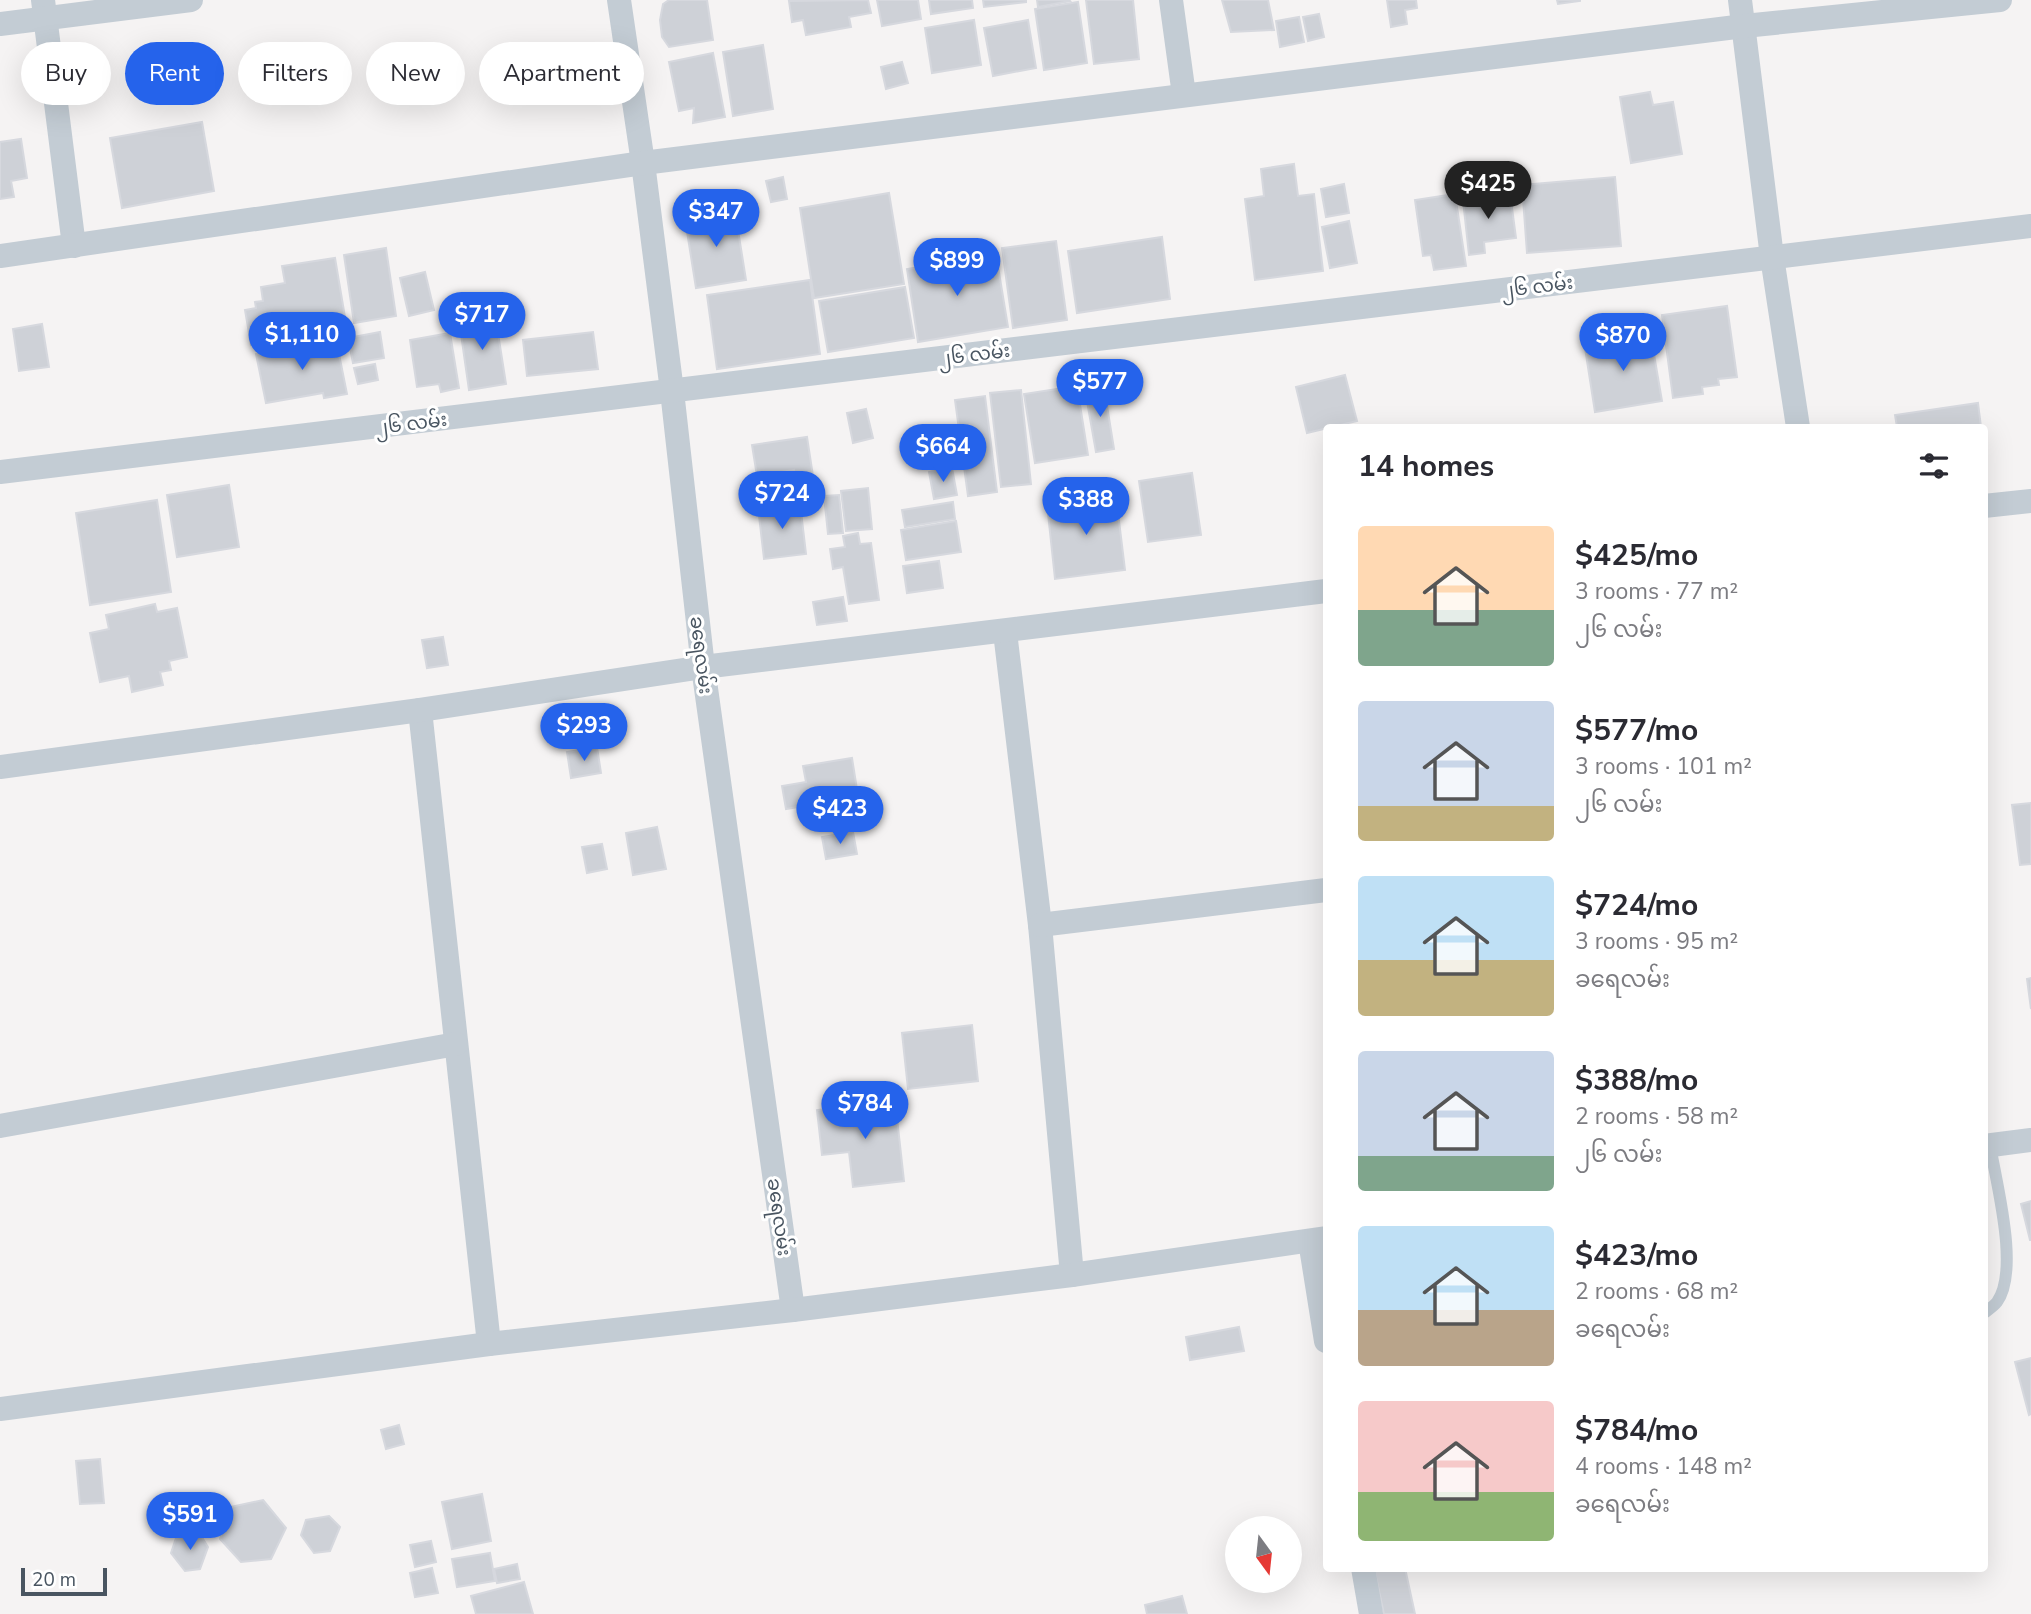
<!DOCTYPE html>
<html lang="en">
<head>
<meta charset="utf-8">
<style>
  :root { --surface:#fff; --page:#f7f7f7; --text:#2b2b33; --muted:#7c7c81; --accent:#2563eb }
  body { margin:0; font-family:"Nunito Sans","Noto Sans Myanmar",sans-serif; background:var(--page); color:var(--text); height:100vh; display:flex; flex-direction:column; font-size:26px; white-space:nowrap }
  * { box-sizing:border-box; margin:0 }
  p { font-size:23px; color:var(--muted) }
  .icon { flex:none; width:38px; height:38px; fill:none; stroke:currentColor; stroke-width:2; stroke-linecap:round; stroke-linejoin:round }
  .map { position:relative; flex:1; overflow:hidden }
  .side { position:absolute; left:1323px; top:424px; width:665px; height:1148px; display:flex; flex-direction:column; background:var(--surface); border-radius:7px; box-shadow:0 7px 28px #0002 }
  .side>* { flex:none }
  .guide { position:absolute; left:21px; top:42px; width:665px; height:63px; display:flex; gap:14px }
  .needle { width:46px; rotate:165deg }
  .fabs { position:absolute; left:1225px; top:1516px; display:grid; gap:14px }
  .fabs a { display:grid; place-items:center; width:77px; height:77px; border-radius:50%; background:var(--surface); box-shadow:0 7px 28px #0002; font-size:35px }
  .scale { position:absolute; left:21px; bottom:18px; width:86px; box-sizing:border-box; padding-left:7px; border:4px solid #495561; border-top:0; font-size:19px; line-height:24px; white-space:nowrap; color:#495561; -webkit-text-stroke:5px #fff; paint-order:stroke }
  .price { position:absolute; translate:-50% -60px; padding:0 16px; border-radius:24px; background:var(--accent); color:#fff; font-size:23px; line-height:46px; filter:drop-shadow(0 2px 4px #0008) }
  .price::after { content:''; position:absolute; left:50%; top:42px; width:21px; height:16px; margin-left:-10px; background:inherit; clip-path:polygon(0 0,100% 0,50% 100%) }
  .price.selected { background:#222; color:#fff }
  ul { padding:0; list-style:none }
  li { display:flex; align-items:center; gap:21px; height:175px; padding:0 35px }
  li span { display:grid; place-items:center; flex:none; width:196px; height:140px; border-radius:7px; color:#555 }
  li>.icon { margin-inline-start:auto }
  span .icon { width:84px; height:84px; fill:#fffc; stroke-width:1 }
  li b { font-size:30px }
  h2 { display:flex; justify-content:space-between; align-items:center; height:84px; padding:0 35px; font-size:30px }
  .chip { padding:0 24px; border-radius:32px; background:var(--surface); box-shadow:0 7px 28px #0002; font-size:24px; line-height:63px }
  .chip.selected { background:var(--accent); color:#fff }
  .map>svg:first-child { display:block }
  .building { fill:#ced1d7; stroke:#d6d8de; stroke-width:2 }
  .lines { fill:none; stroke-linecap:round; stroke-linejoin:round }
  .service { stroke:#c3ccd4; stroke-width:12 }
  .minor { stroke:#c3ccd4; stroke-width:24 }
  .labels { text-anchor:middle; stroke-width:6; stroke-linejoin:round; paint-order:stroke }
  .street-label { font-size:19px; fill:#495561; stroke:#fff }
</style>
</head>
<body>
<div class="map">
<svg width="2031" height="1614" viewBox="0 0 2031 1614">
  <rect width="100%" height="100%" fill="#f5f3f3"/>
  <g class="building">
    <polygon points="669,0 707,0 713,40 669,47 662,37 660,20 663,4"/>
    <polygon points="868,0 871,13 849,17 851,27 806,35 803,20 792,22 789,1"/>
    <polygon points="877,0 918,0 921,19 882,26"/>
    <polygon points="929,0 972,0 973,8 931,14"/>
    <polygon points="983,0 1026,0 1026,2 984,7"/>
    <polygon points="1037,0 1069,0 1070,1 1038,7"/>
    <polygon points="1086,0 1133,0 1139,59 1094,64"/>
    <polygon points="1222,0 1268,0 1274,30 1231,32"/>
    <polygon points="1387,0 1416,0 1417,8 1405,10 1407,24 1391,27"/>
    <polygon points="1557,0 1580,0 1580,1 1558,4"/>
    <polygon points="1078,2 1087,63 1044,70 1035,9"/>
    <polygon points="1319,14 1324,37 1308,41 1303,17"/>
    <polygon points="1299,17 1304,42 1280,47 1276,21"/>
    <polygon points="974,20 981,65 932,73 925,28"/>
    <polygon points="1028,20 1036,68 993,76 984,28"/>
    <polygon points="763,45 773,109 733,116 723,52"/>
    <polygon points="713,53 725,117 693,123 694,108 679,111 669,62"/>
    <polygon points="902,62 908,83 886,89 881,67"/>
    <polygon points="1650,92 1653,105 1673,102 1682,154 1631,163 1620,97"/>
    <polygon points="202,122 214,191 122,208 110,138"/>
    <polygon points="21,139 27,178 11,181 14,197 0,199 0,142"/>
    <polygon points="1294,164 1298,196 1314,194 1323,271 1255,280 1245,199 1264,196 1261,169"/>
    <polygon points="783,177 787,199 771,202 766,181"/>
    <polygon points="1615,177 1621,246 1527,253 1522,185"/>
    <polygon points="1344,184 1349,213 1326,217 1321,189"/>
    <polygon points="889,193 904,284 814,298 800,208"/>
    <polygon points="1510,193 1516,238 1484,242 1485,253 1469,255 1463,200"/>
    <polygon points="1455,194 1466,266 1434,270 1431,255 1423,256 1415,200"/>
    <polygon points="735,211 746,280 696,288 685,219"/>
    <polygon points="1349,221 1357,263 1330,268 1322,227"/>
    <polygon points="1162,237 1170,299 1077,313 1068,251"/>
    <polygon points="1056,241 1067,320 1013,328 1002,248"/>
    <polygon points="386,248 396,316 354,323 344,255"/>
    <polygon points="996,254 1008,327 918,342 907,269"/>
    <polygon points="335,258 347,329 251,345 245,310 256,308 255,302 263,301 261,287 285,283 282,266"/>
    <polygon points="425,272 434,310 409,316 400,278"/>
    <polygon points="810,280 820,354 717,369 707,295"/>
    <polygon points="905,287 914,338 828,352 819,301"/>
    <polygon points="1727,306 1737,377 1718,379 1719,385 1702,387 1703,394 1673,398 1662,315"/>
    <polygon points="495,314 506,384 469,390 459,320"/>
    <polygon points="42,324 49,367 19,371 13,329"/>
    <polygon points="380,332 384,358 353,363 348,338"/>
    <polygon points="593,332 598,369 527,376 523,340"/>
    <polygon points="1631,332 1633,340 1651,337 1662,401 1595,412 1585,348 1608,344 1606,336"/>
    <polygon points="450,333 459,388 441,392 439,384 417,387 410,340"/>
    <polygon points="336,339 347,394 324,398 323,393 266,403 256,354"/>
    <polygon points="375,364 378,380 358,384 354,368"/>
    <polygon points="1345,375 1357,421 1307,433 1296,387"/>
    <polygon points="1077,386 1088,455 1035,463 1024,394"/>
    <polygon points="1104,387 1114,449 1096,452 1085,390"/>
    <polygon points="1021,390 1031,484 1001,487 990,393"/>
    <polygon points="985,396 997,492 968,496 955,400"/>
    <polygon points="1978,403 1981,427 1897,427 1895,415"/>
    <polygon points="866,409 873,438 853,443 847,413"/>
    <polygon points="807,437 813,476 796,479 794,470 757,476 752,445"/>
    <polygon points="952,468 957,495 934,499 929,472"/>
    <polygon points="1192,473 1201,535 1148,542 1139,481"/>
    <polygon points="229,485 239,547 177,557 167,495"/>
    <polygon points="868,488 872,529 846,531 841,491"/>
    <polygon points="839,495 843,533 828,534 824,496"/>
    <polygon points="1116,496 1125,570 1055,579 1047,504"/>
    <polygon points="157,500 171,592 90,605 76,513"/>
    <polygon points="953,502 955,519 905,527 902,510"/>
    <polygon points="800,503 806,554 764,559 758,507"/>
    <polygon points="956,521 961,552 906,560 901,530"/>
    <polygon points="858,533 860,544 871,543 879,600 849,604 843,567 833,569 830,549 845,547 843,536"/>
    <polygon points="939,561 943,588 907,593 903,566"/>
    <polygon points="843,597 847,621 817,625 813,602"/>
    <polygon points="155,604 157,612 177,608 187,657 169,661 171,670 160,672 163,685 132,692 129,676 100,682 90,633 109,629 106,615"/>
    <polygon points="443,637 448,665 427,668 422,640"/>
    <polygon points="597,747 601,773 571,778 567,752"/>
    <polygon points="852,758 862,821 813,829 810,805 786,809 782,786 806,782 803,766"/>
    <polygon points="2031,803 2031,864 2020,865 2012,805"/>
    <polygon points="657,827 666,869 633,875 626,833"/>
    <polygon points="853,832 857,854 826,859 822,837"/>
    <polygon points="602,844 607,869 587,873 582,847"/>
    <polygon points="2031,978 2031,1009 2027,979"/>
    <polygon points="972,1025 978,1081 908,1089 902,1033"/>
    <polygon points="895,1100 904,1181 853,1187 849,1152 822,1155 817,1110"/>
    <polygon points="2031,1201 2031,1240 2030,1240 2021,1204"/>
    <polygon points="1239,1327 1244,1351 1190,1360 1186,1337"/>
    <polygon points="2031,1358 2031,1414 2029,1415 2015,1362"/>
    <polygon points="399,1425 404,1444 386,1449 381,1430"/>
    <polygon points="100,1459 104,1503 80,1504 76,1461"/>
    <polygon points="482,1494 491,1541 452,1549 442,1502"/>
    <polygon points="263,1500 286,1528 271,1559 241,1562 220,1539 230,1507"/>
    <polygon points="329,1516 340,1527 330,1551 314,1553 301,1535 306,1520"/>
    <polygon points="200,1534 208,1547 200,1569 185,1571 171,1553 176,1538"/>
    <polygon points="431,1541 436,1562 415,1567 410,1545"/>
    <polygon points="490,1553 495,1581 457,1587 452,1559"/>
    <polygon points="517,1564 520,1579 497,1583 494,1569"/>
    <polygon points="432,1568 438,1593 415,1597 410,1573"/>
    <polygon points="1374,1568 1405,1568 1415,1614 1384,1614"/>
    <polygon points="524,1582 533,1614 476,1614 471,1596"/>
    <polygon points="1182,1596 1187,1614 1147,1614 1145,1605"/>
  </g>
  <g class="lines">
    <path class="service" d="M1984 1313C1988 1310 1994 1306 1997 1302 2020 1270 1996 1183 1990 1145"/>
    <g class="minor">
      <polyline points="43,0 74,246"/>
      <polyline points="619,0 643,163 672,391 703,667 793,1310"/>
      <polyline points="1171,0 1184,95"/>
      <polyline points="1740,0 1772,257 1798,427"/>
      <polyline points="0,24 191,0"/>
      <polyline points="0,256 643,163 1744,26 2000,0"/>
      <polyline points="0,472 2031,226"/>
      <polyline points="1984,506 2031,501"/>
      <polyline points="1005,632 1040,925 1072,1275"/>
      <polyline points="420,710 489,1344"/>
      <polyline points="0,767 420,710 703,667 1326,591"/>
      <polyline points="1040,925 1326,890"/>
      <polyline points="0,1126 456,1044"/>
      <polyline points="1984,1146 2031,1140"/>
      <polyline points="1310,1241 1326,1341"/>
      <polyline points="0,1409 489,1344 793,1310 1072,1275 1326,1238"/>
      <polyline points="1363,1568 1371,1614"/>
    </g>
  </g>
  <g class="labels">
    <g class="street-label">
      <text transform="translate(1537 286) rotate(-7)" y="7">၂၆ လမ်း</text>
      <text transform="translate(974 354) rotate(-7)" y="7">၂၆ လမ်း</text>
      <text transform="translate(411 423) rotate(-7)" y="7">၂၆ လမ်း</text>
      <text transform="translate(702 655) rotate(83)" y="7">ခရေလမ်း</text>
      <text transform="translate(780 1217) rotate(82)" y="7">ခရေလမ်း</text>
    </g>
  </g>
</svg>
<div class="fabs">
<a><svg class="needle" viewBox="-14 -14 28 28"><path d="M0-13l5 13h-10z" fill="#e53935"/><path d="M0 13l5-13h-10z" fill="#7c7c81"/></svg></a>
</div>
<div class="scale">20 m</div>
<b class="price selected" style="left:1488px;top:221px">$425</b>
<b class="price" style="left:716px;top:249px">$347</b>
<b class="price" style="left:957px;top:298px">$899</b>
<b class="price" style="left:482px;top:352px">$717</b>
<b class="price" style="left:302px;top:372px">$1,110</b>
<b class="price" style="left:1623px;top:373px">$870</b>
<b class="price" style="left:1100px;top:419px">$577</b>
<b class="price" style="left:943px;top:484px">$664</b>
<b class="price" style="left:782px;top:531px">$724</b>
<b class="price" style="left:1086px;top:537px">$388</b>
<b class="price" style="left:584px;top:763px">$293</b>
<b class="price" style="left:840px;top:846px">$423</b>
<b class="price" style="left:865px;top:1141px">$784</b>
<b class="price" style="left:190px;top:1552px">$591</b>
<div class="guide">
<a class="chip">Buy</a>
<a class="chip selected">Rent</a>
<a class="chip">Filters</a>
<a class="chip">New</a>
<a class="chip">Apartment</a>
</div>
<section class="side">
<h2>14 homes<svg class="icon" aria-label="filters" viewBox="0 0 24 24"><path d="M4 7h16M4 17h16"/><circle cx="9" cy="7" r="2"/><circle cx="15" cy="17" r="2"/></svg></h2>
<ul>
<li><span style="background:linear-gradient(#ffd9b3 60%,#7fa58c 0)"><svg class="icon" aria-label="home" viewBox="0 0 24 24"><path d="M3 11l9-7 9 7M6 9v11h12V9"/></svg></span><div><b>$425/mo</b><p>3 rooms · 77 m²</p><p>၂၆ လမ်း</p></div></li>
<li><span style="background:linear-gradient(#c9d6e8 75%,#c2b280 0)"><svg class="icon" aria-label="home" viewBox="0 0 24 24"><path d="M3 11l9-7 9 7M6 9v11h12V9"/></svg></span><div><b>$577/mo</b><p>3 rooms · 101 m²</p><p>၂၆ လမ်း</p></div></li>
<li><span style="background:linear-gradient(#bfe0f5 60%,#c2b280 0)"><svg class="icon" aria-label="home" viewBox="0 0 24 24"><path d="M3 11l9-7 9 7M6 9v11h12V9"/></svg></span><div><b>$724/mo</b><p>3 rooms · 95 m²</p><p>ခရေလမ်း</p></div></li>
<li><span style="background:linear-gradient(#c9d6e8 75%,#7fa58c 0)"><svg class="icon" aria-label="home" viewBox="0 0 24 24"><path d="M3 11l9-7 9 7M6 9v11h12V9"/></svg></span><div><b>$388/mo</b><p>2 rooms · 58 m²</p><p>၂၆ လမ်း</p></div></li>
<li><span style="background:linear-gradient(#bfe0f5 60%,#b9a48a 0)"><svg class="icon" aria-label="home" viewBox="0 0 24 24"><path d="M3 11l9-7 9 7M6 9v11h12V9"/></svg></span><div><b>$423/mo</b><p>2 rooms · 68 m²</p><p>ခရေလမ်း</p></div></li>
<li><span style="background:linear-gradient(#f6c9c9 65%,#8fb573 0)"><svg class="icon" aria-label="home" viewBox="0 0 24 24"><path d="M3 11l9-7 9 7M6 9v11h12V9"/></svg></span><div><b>$784/mo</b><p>4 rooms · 148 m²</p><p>ခရေလမ်း</p></div></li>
</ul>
</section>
</div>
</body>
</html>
